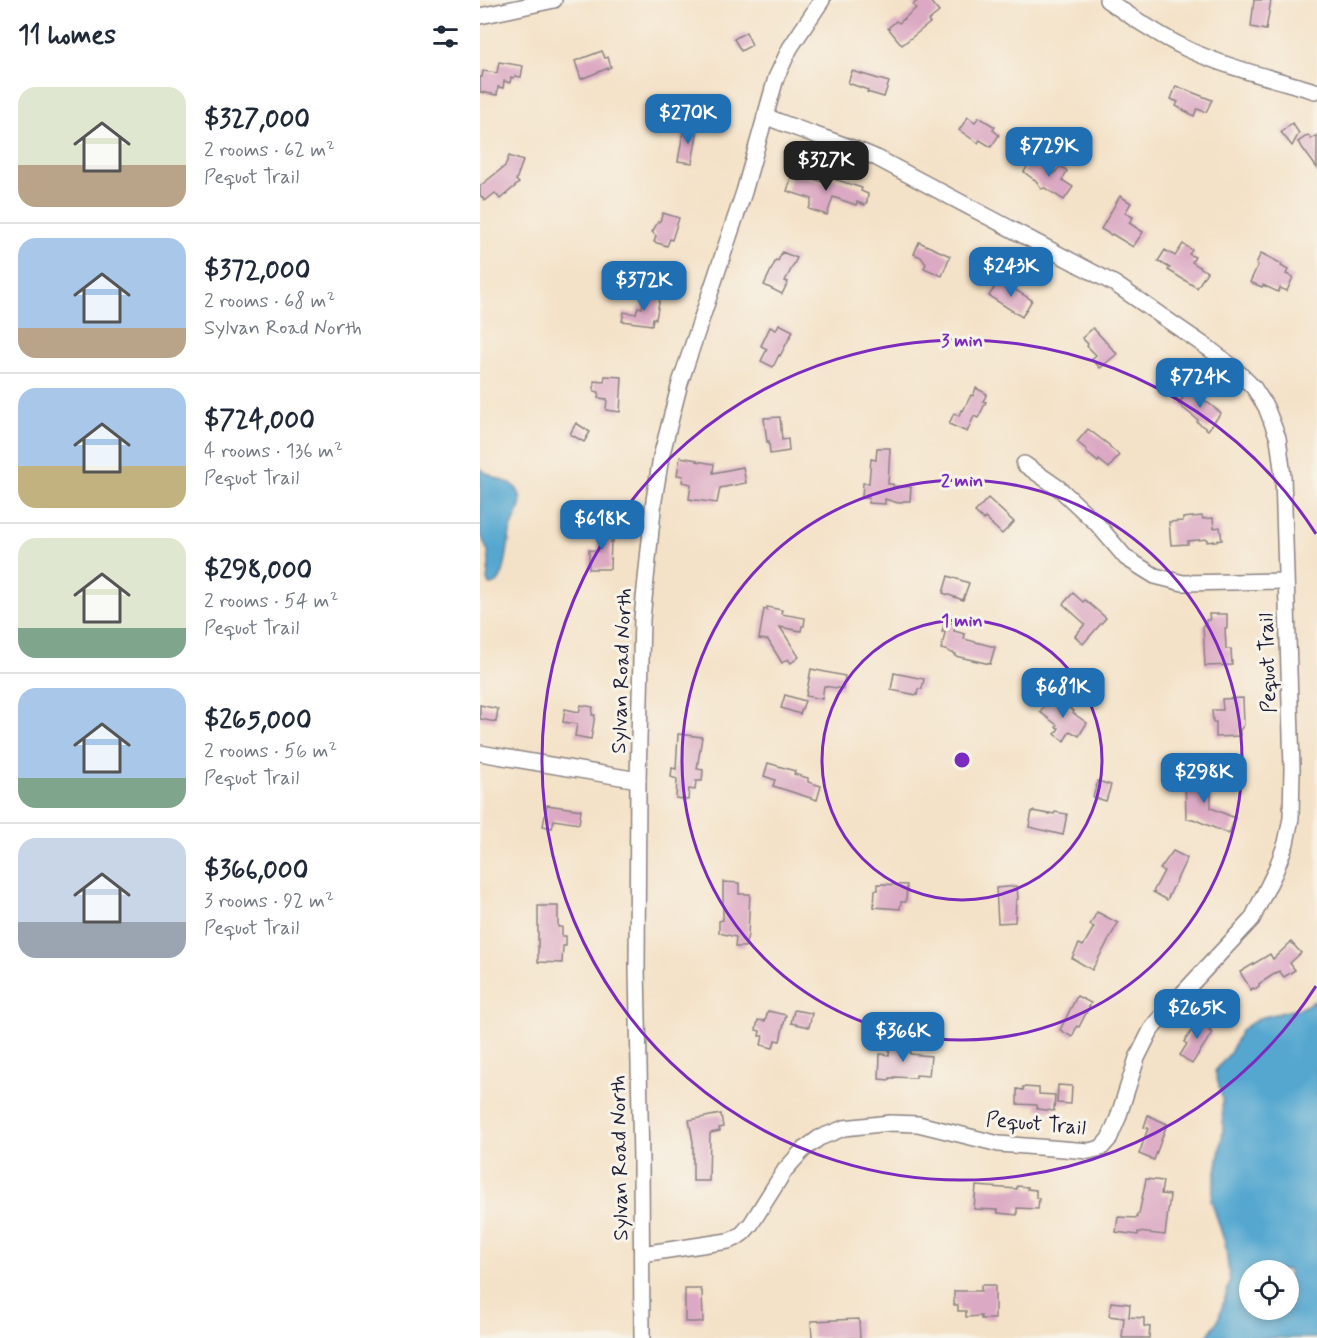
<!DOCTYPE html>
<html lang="en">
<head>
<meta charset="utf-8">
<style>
  :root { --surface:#fff; --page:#f6f6f7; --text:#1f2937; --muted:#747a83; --line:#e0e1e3; --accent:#1f6fb2 }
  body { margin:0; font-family:Mynerve,sans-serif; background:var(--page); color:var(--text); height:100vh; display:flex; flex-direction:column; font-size:22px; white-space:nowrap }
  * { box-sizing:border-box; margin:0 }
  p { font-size:20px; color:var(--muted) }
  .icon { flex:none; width:33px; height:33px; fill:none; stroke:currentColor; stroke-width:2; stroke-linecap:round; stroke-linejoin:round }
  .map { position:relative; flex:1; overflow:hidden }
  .panel { display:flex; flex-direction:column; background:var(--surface); width:480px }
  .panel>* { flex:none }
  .controls { position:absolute; left:759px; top:1260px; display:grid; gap:12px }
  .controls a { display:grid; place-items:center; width:60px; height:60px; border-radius:50%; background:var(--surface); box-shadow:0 3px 9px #0003; font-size:30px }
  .price { position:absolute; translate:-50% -51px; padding:0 14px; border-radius:12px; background:var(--accent); color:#fff; font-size:20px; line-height:39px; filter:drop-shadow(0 2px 3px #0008) }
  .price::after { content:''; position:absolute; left:50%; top:36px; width:18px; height:14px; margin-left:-9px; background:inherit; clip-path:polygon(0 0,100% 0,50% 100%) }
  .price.selected { background:#222; color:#fff }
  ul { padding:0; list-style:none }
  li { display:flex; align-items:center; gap:18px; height:150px; padding:0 18px }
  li+li { border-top:2px solid var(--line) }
  li span { display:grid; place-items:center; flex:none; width:168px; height:120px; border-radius:18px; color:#555 }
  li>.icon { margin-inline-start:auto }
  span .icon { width:72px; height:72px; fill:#fffc; stroke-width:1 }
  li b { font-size:26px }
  h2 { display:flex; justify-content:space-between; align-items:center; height:72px; padding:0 18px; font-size:26px }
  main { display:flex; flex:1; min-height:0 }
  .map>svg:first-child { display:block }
  .water { fill:#55a7d0; stroke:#3c6486; stroke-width:1.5; fill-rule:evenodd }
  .building { fill:#dba9c3 }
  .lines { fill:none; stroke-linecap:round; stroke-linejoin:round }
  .minor-casing { stroke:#8b8282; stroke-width:18 }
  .minor { stroke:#fff; stroke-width:15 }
  .ring { fill:none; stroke:#7b2cbf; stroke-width:3 }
  .labels { text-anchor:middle; stroke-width:6; stroke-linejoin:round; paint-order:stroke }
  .street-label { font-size:21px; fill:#22223b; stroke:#f7f3e8 }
  .centre { fill:#7b2cbf; stroke:#f7f3e8; stroke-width:3 }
  .ring-label { font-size:18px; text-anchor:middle; font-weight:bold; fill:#7b2cbf; stroke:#f7f3e8; stroke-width:6; stroke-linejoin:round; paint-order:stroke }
</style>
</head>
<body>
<main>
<section class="panel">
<h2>11 homes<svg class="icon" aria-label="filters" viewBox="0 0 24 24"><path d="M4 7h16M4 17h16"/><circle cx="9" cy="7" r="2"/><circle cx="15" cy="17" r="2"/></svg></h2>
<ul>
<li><span style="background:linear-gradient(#dfe7d0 65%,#b9a48a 0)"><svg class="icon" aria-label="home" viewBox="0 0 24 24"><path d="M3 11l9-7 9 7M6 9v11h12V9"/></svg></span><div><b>$327,000</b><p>2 rooms · 62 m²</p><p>Pequot Trail</p></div></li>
<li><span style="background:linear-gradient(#a9c7e8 75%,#b9a48a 0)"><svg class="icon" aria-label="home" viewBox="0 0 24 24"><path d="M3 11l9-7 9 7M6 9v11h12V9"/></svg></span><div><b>$372,000</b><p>2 rooms · 68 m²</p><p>Sylvan Road North</p></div></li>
<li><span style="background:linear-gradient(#a9c7e8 65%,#c2b280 0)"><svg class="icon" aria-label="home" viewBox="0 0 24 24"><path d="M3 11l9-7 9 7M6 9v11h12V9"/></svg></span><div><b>$724,000</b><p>4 rooms · 136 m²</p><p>Pequot Trail</p></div></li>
<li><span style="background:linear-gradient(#dfe7d0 75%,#7fa58c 0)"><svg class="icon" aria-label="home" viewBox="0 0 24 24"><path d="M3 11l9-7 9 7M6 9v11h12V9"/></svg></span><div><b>$298,000</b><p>2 rooms · 54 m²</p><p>Pequot Trail</p></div></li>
<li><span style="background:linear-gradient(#a9c7e8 75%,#7fa58c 0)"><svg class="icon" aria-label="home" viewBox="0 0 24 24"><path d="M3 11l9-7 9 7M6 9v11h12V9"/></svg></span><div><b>$265,000</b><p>2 rooms · 56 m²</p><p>Pequot Trail</p></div></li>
<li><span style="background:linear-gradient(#c9d6e8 70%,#9aa5b1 0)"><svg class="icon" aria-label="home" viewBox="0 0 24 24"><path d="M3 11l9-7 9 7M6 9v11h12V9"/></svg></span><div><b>$366,000</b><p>3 rooms · 92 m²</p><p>Pequot Trail</p></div></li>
</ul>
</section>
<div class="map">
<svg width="837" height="1338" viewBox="0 0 837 1338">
  <rect width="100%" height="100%" fill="#f7f3e8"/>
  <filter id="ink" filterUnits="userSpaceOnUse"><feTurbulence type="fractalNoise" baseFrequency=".0167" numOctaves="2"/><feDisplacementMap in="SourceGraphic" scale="12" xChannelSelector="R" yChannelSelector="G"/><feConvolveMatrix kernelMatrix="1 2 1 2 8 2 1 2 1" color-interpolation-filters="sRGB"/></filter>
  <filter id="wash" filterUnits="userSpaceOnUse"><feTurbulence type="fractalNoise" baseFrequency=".008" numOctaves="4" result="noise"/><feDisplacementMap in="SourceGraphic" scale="24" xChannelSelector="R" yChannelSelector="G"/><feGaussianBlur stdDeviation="1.35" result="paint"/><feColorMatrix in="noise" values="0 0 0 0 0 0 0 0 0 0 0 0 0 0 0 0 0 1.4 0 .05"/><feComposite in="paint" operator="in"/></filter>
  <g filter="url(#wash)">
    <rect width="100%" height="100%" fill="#f4e2c8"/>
    <g class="water">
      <path d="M0 468C4 471 7 474 12 476 21 481 34 481 39 493 45 506 33 520 30 533 28 545 26 570 20 579 18 584 13 585 9 585L7 580 9 563 8 552 0 533Z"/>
      <path d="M837 1000V1338H726L738 1320 750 1282 745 1243 731 1200 743 1132 742 1098 735 1071 750 1053 761 1030 779 1018 821 1008ZM808 1270V1310H770V1270Z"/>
    </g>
    <g id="blocks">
      <g class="building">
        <polygon points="438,0 449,0 459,12 448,21 450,23 422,45 408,28 416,21 419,23 436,8 433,5"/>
        <polygon points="774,0 791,0 786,30 771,27"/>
        <polygon points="266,32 272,45 261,51 254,39"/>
        <polygon points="122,51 125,58 128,57 131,67 101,79 95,61"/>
        <polygon points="19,62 43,66 41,77 35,76 34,78 31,77 30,83 24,81 23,88 18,87 17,95 0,92 0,77 2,77 3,71 17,73"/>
        <polygon points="372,71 409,82 404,97 387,92 388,90 368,83"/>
        <polygon points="696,86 732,100 726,112 717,109 714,116 696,106 698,102 691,99"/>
        <polygon points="488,117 495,122 499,117 515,127 513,130 519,135 511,147 500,140 498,143 479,130"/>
        <polygon points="812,123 819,133 812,146 801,132"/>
        <polygon points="204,127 218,129 212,163 198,161"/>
        <polygon points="828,135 831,139 837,135 837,168 818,142"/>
        <polygon points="545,154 574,174 580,166 587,171 582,180 593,187 584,200 565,188 561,189 557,182 544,172 548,165"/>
        <polygon points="29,156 43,161 36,180 39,183 20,199 15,193 5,201 0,195 0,186 25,166"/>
        <polygon points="313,172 349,184 351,178 382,188 381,191 388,194 387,202 385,205 377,202 376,205 353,197 347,215 329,209 332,199 307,191"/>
        <polygon points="640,196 651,203 645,213 653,217 649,223 663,232 653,247 632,234 631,235 621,229"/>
        <polygon points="183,213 199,218 192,240 190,239 187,246 174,242 176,236 172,232 178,222 180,221"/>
        <polygon points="439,242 470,256 462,276 444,268 446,264 441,257 434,254"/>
        <polygon points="703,244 712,250 709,254 715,257 712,262 727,272 717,288 688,270 690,268 678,261 685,250 695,256"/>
        <polygon points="302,252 317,258 305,281 308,282 302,294 284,285 296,260 298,261"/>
        <polygon points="781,253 802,264 801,266 808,270 806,274 813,277 807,291 800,288 798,292 783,285 782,287 770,282 778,265 776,264"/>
        <polygon points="519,280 552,300 542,317 509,296"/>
        <polygon points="165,294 180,297 176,319 173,318 172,325 142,321 144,312 156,314 158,307 162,308"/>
        <polygon points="299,324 313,331 300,356 299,355 293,367 281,361 287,349 281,346 290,327 296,330"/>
        <polygon points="613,328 637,354 620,368 612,359 616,355 607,346 608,344 602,338"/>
        <polygon points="125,376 142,377 140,412 126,410 127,399 118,398 119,392 114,391 114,381 124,382"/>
        <polygon points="496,388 507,394 503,401 506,402 498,418 494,416 487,432 469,424 474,413 479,416 481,410 483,411 491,395 493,396"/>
        <polygon points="710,389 741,413 728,430 717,422 718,420 698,404"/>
        <polygon points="300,417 302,440 308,439 309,451 290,454 289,441 287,442 284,418"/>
        <polygon points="96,423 110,432 104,442 90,434"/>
        <polygon points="608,429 629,445 630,447 639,455 629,468 619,460 618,462 606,452 607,450 597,442"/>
        <polygon points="397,448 410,448 408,484 413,484 413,486 431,487 430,501 424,501 418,503 405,499 405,504 388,503 389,498 382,498 383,483 389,483 391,459 396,460"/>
        <polygon points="200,457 217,460 217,461 234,464 233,473 263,467 266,483 240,488 237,503 209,499 211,484 202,482 203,476 197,475"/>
        <polygon points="508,498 534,522 522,534 505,518 504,520 495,512"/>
        <polygon points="722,516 723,519 733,518 734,528 740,527 742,540 727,542 727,539 708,541 708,544 691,545 689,522 703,521 703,518"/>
        <polygon points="119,529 134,530 133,542 131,541 130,569 109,569 109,550 118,551"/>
        <polygon points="468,576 489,583 483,600 463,593"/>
        <polygon points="593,593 603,602 605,600 626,618 603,644 595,636 605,624 583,604"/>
        <polygon points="287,607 302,610 301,614 325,618 324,626 322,626 321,631 300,627 319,657 311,663 308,659 302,663 288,640 279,639 284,609 287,610"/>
        <polygon points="729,614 747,614 747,628 745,628 746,649 751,649 752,665 725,666 723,625 726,625 726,620 730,620"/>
        <polygon points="465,621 476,624 474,631 485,634 484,639 515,647 510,664 475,656 476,654 469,652 469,651 461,649 464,638 465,632 462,632"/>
        <polygon points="331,669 365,676 363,689 344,686 342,699 326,696"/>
        <polygon points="414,673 444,679 442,689 438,689 437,695 411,690"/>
        <polygon points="305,695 325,701 320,714 301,708"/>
        <polygon points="569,698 579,704 580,702 594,711 593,713 607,723 599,736 590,731 584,741 575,734 579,728 576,727 577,725 560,712"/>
        <polygon points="763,698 764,725 760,730 760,736 736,737 736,722 733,722 732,710 743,710 742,699"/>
        <polygon points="0,705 18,709 16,722 0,719"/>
        <polygon points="101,705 113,707 112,715 115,715 111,739 95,736 97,724 83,722 85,709 99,712"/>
        <polygon points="198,734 222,737 217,769 223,770 222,781 216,781 215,790 209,789 208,800 196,798 197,779 191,777 192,768 196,769"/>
        <polygon points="288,763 315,771 314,774 328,778 328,782 341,786 337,800 293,786 295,780 284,776"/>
        <polygon points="727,774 728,789 731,789 731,808 755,818 749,834 713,819 706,819 705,775"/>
        <polygon points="618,781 631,785 626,801 613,797"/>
        <polygon points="67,805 101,810 99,824 74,820 72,828 63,826"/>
        <polygon points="552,811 569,814 569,813 574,814 575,812 587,814 583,835 549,827"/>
        <polygon points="693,851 707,858 687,900 673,892 684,871 680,869"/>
        <polygon points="243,882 259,883 259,894 270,894 268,935 265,947 255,947 256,937 239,933 239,921 243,920"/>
        <polygon points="398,884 427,885 426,902 421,902 420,909 394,907 395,890 398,890"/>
        <polygon points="537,886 538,899 536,900 535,922 518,923 516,888"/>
        <polygon points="58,906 78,906 78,927 82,927 82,936 86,936 86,946 83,946 82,963 58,962"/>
        <polygon points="617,912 638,923 612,970 592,958 599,944 603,946 614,927 610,925"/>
        <polygon points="811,942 821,953 810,963 815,970 804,977 799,971 779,984 779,986 775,989 773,988 771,990 760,972 790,954 793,959"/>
        <polygon points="597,996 611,1003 599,1027 597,1026 592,1037 580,1030"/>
        <polygon points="314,1010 332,1013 329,1027 311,1023"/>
        <polygon points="288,1011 306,1015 300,1041 295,1040 293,1048 281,1045 283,1036 279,1036 280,1031 276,1030 278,1020 285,1021"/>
        <polygon points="725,1017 734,1023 729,1031 732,1033 712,1064 700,1055 707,1044 704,1042 717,1023 720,1025"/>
        <polygon points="410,1042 423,1043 422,1047 431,1048 430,1054 451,1056 449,1076 436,1075 436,1078 414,1077 414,1078 410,1078 410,1080 399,1079 400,1054 409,1055"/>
        <polygon points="578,1085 592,1086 591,1104 577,1103"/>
        <polygon points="543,1087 559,1088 559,1094 575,1095 574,1111 557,1109 557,1105 537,1104 537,1089 543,1090"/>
        <polygon points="241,1114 243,1127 239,1128 240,1131 230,1133 229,1181 213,1181 213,1142 209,1120"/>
        <polygon points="668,1115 687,1124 674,1160 659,1154 668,1128 664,1127"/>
        <polygon points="666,1179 683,1181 681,1194 690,1195 685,1235 658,1232 658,1235 636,1232 638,1217 657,1218 657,1214 659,1214"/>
        <polygon points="496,1186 537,1189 537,1186 548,1187 547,1189 556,1190 556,1198 559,1198 558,1209 537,1208 537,1215 518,1213 518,1210 494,1209"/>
        <polygon points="501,1285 515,1285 515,1319 501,1319 501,1316 486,1317 486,1311 478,1311 478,1305 474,1305 474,1291 501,1291"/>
        <polygon points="205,1289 221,1289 221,1291 222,1291 223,1322 205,1322"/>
        <polygon points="631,1302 650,1304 649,1317 664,1318 664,1326 670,1327 669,1338 642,1338 644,1318 629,1316"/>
        <polygon points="379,1319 380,1338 332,1338 331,1321"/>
      </g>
    </g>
  </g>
  <g filter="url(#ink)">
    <use href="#blocks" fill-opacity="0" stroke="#8b8282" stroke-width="1.5"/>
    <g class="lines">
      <g class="minor-casing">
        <g id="minor">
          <path d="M627 0C653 18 678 35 707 49 748 68 792 78 835 91"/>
          <polyline points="0,16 74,0"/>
          <polyline points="544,464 580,489 617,524 646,558 675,576 703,583 805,581"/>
          <polyline points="0,753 158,780"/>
          <path d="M162 1254 248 1241 256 1238 263 1233 271 1224 305 1170 323 1150 339 1138 364 1128 410 1123 438 1124 519 1144 609 1151 621 1148 629 1139 638 1118 657 1058 671 1030 691 1005 702 994 772 919 795 872 806 843 811 818 812 768 803 476 798 438 786 407 774 388 753 367 731 350 635 284 397 158C361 142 322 132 285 116"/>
          <polyline points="162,1338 161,1161 157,969 158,780 162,619 174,500 181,457 200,383 264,192 296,78 310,48 342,0"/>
        </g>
      </g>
      <use href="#minor" class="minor"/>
    </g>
  </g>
  <g class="ring">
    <circle cx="482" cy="760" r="140"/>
    <circle cx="482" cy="760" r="280"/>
    <path d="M836 986A420 420 0 1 1 836 534"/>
  </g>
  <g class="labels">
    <g class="street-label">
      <text transform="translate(787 663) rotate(-92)" y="7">Pequot Trail</text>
      <text transform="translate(141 671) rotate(-88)" y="7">Sylvan Road North</text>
      <text transform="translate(556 1123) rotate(5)" y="7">Pequot Trail</text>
      <text transform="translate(139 1158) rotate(-91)" y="7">Sylvan Road North</text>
    </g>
  </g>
  <circle cx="482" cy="760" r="9" class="centre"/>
  <g class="ring-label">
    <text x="482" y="346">3 min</text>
    <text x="482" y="486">2 min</text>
    <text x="482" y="626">1 min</text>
  </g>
</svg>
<div class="controls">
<a><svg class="icon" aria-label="locate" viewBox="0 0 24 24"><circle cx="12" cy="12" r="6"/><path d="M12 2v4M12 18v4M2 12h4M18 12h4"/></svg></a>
</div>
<b class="price" style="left:208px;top:145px">$270K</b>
<b class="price" style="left:569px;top:178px">$729K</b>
<b class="price selected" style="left:346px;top:192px">$327K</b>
<b class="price" style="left:531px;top:298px">$243K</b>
<b class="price" style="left:164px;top:312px">$372K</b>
<b class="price" style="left:720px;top:409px">$724K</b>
<b class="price" style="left:122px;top:551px">$618K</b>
<b class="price" style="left:583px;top:719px">$681K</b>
<b class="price" style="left:724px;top:804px">$298K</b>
<b class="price" style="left:717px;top:1040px">$265K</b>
<b class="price" style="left:423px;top:1063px">$366K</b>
</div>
</main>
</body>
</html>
